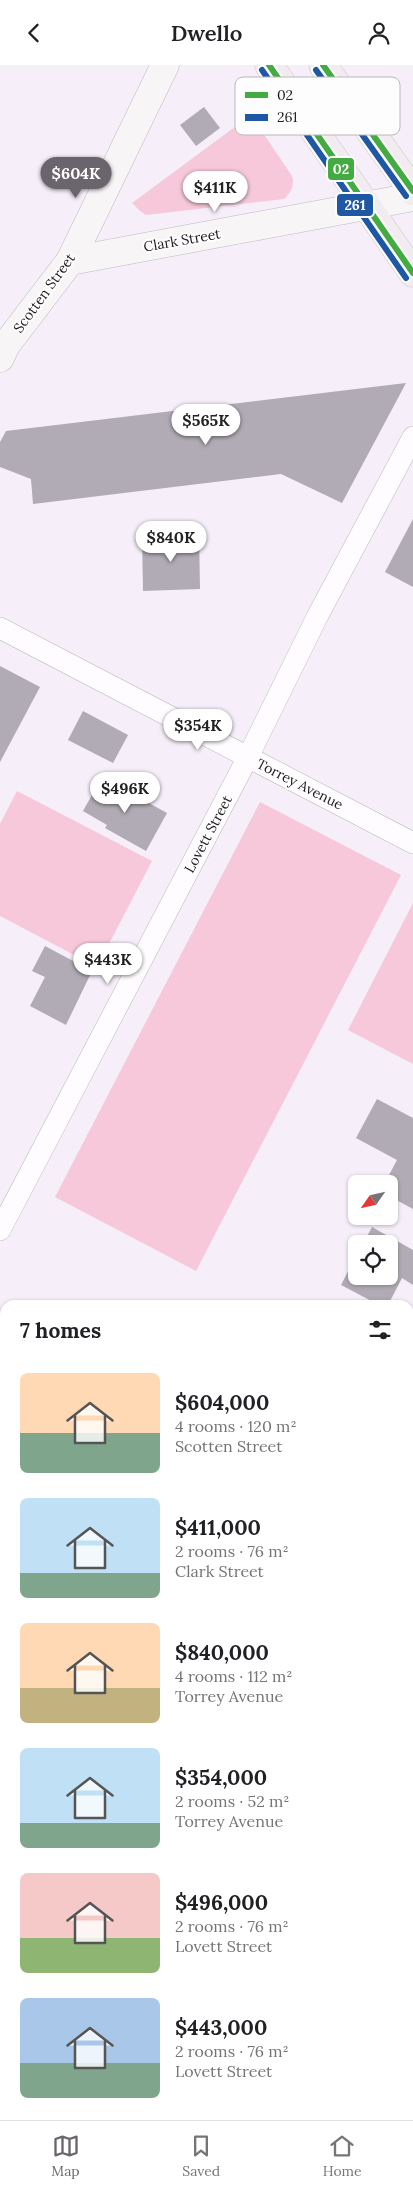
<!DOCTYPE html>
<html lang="en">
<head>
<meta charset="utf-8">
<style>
  :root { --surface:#fff; --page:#f2f2f2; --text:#202124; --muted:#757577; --line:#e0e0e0; --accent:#6a646c }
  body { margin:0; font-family:Lora,serif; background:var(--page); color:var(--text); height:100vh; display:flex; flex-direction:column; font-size:19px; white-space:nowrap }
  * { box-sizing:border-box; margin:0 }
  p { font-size:16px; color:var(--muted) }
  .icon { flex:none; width:28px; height:28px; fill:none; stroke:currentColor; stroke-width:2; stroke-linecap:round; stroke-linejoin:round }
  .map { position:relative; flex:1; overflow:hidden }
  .sheet { position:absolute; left:0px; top:1235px; width:414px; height:820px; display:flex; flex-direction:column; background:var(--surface); border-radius:15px 15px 0 0; box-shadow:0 1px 4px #0004 }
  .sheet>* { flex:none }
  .needle { width:32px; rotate:236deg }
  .controls { position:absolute; left:348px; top:1110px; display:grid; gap:10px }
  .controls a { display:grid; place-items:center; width:50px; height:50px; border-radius:8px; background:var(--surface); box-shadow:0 1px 4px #0004; font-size:25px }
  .price { position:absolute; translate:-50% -42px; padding:0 11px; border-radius:18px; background:#fff; color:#222; font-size:16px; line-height:32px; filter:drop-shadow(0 1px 2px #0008) }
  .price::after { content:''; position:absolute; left:50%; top:30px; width:15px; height:11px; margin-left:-8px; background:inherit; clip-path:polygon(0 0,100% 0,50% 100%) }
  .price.current { background:var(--accent); color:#fff }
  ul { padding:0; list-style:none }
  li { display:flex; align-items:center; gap:15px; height:125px; padding:0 20px }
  li span { display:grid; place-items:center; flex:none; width:140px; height:100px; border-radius:8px; color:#555 }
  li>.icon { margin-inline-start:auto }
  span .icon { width:60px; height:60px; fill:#fffc; stroke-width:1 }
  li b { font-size:21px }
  h2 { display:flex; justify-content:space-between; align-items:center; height:60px; padding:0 20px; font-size:21px }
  header { display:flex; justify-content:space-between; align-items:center; height:65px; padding:0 20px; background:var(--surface); font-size:22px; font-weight:600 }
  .dock { display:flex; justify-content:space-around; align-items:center; height:70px; border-top:1px solid var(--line); background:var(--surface); font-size:14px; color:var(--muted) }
  .dock a { display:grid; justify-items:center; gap:2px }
  .dock .current { color:var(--accent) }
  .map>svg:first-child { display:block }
  .green { fill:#f7c8da }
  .forest { fill:#eeb5cc }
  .building { fill:#b0abb4 }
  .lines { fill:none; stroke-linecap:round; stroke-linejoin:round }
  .street-casing { stroke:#bfb9c1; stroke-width:22 }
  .secondary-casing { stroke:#bfb9c1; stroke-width:29 }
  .primary-casing { stroke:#cfcbd0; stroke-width:29 }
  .street { stroke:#fefcfe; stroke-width:21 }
  .secondary { stroke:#f8f5f7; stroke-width:28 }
  .primary { stroke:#f2ecf0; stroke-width:28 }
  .bus-1-casing { stroke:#fdfdfd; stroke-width:10 }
  .bus-2-casing { stroke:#fdfdfd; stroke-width:10 }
  .bus-1 { stroke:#44aa42; stroke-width:6 }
  .bus-2 { stroke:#1e57a3; stroke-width:6 }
  .labels { text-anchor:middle; stroke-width:4.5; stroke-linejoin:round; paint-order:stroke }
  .street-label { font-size:14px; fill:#1f1920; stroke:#fdfdfd }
  .key { fill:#fdfdfd; stroke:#bab9bb; stroke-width:1 }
  .key-label { font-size:14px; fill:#1f1920 }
  .line-badge { stroke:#fdfdfd; stroke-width:2 }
  .badge-label { font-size:14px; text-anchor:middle; font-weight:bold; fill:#fff }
</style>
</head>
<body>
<header><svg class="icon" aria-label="back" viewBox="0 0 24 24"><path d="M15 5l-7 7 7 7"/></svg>Dwello<svg class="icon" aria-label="person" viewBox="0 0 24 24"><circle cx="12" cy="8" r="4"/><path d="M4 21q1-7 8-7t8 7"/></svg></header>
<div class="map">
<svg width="413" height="2055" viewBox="0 0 413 2055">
  <rect width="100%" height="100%" fill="#f6eef9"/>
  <g class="green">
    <path d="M251 50 292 111C295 120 291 127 284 134L146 150 140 146 132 138Z"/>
    <polygon points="17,726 152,796 97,902 0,851 0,759"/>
    <polygon points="260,737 401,810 196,1206 55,1132"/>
    <polygon points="413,838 413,999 348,965"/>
    <polygon points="0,1321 5,1323 5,1555 0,1565"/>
    <polygon points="0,1865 5,1867 5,1982 0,1979"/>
  </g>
  <polygon class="forest" points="5,1619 5,1749 0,1758 0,1629"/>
  <g class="building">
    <polygon points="204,42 220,63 196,81 180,60"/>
    <polygon points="406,318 342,438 281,409 33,439 31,414 0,402 0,377 6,366"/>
    <polygon points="413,454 413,522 385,507"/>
    <polygon points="199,469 200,524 143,526 142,471"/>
    <polygon points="0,601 40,622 0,697"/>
    <polygon points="83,646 128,670 113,698 68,675"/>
    <polygon points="102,712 167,748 146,786 105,763 107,760 83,746"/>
    <polygon points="45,881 92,906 66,960 30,941 45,912 32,906"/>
    <polygon points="377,1034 413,1053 413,1144 389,1131 389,1110 397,1095 356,1073"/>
    <polygon points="372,1162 413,1185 413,1220 402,1213 388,1240 379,1240 341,1220 356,1191 356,1211 389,1211 389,1179 363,1179"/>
  </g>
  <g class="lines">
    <g class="street-casing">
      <g id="street">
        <polyline points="0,563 413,778"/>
        <polyline points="0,1165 248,692 318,550 413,372"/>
        <polyline points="0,1287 5,1290"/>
        <polyline points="409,1302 413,1294"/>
        <polyline points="409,1503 413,1505"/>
        <polyline points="0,2012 5,2015"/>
        <polyline points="409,2016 413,2008"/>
        <polyline points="72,2050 82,2055"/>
        <polyline points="18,2055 20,2050"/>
        <polyline points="388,2055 391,2050"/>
      </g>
    </g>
    <g class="secondary-casing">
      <g id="secondary">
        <polyline points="70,196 413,132"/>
        <polyline points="0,293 6,280 70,196 165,0"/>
      </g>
    </g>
    <g class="primary-casing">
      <g id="primary">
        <polyline points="269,0 413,208"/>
        <polyline points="323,0 413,126"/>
      </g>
    </g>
    <use href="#street" class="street"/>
    <use href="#secondary" class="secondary"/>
    <use href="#primary" class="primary"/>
    <g class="bus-1-casing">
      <g id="bus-1">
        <polyline points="269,0 413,208"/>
        <polyline points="323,0 413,126"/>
      </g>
    </g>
    <g class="bus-2-casing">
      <g id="bus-2">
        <polyline points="262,5 406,213"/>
        <polyline points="316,5 406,131"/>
      </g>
    </g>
    <use href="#bus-1" class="bus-1"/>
    <use href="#bus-2" class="bus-2"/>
  </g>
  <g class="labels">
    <g class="street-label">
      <text transform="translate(182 175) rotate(-10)" y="5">Clark Street</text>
      <text transform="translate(44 228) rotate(-54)" y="5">Scotten Street</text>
      <text transform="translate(300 719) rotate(27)" y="5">Torrey Avenue</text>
      <text transform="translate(208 769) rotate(-62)" y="5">Lovett Street</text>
    </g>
  </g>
  <rect x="235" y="12" width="165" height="58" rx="8" class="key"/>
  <rect x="245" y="27" width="23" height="6" fill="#44aa42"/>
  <rect x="245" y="49" width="23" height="7" fill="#1e57a3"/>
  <g class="key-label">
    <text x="277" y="35">02</text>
    <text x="277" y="57">261</text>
  </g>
  <g class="line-badge">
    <rect x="327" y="92" width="28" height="24" rx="5" fill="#44aa42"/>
    <rect x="336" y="128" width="38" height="24" rx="5" fill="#1e57a3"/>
  </g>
  <g class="badge-label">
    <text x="341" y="109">02</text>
    <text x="355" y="145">261</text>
  </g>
</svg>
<div class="controls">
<a><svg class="needle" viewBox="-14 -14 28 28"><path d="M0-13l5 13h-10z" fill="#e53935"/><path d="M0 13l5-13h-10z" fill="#757577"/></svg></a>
<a><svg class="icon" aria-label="locate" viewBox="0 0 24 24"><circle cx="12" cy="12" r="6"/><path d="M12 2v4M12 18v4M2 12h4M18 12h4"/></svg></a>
</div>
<b class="price current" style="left:76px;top:134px">$604K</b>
<b class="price" style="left:215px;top:148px">$411K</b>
<b class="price" style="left:206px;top:381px">$565K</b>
<b class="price" style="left:171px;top:498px">$840K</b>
<b class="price" style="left:198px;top:686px">$354K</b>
<b class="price" style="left:125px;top:749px">$496K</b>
<b class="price" style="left:108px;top:920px">$443K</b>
<section class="sheet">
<h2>7 homes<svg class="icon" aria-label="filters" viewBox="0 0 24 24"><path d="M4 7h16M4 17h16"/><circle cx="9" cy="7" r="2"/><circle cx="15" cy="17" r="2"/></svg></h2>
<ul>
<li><span style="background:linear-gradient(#ffd9b3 60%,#7fa58c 0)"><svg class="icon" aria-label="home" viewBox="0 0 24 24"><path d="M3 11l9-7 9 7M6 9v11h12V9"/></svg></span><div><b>$604,000</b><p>4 rooms · 120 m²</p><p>Scotten Street</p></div></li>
<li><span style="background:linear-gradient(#bfe0f5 75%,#7fa58c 0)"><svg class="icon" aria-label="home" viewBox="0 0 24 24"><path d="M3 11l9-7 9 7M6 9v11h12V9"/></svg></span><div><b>$411,000</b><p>2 rooms · 76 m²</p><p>Clark Street</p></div></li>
<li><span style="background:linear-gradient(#ffd9b3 65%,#c2b280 0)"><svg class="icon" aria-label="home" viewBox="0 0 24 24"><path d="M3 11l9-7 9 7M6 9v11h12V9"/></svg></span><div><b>$840,000</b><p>4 rooms · 112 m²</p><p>Torrey Avenue</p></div></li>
<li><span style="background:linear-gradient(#bfe0f5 75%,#7fa58c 0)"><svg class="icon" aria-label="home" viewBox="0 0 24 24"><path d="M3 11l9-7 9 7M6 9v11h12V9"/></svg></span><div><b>$354,000</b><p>2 rooms · 52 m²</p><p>Torrey Avenue</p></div></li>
<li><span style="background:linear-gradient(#f6c9c9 65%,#8fb573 0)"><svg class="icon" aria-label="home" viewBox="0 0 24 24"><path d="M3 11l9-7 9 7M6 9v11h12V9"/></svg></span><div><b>$496,000</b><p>2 rooms · 76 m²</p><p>Lovett Street</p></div></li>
<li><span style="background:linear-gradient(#a9c7e8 65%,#7fa58c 0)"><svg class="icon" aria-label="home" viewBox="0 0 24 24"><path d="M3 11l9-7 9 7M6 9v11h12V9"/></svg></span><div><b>$443,000</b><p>2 rooms · 76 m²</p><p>Lovett Street</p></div></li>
</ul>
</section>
</div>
<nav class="dock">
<a class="current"><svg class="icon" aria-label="map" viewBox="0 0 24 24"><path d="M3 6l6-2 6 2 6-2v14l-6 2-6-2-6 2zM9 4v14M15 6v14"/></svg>Map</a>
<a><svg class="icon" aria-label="saved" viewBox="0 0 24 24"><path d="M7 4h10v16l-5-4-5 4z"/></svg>Saved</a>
<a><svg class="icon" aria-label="home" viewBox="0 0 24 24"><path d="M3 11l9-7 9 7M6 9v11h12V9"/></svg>Home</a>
</nav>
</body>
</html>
